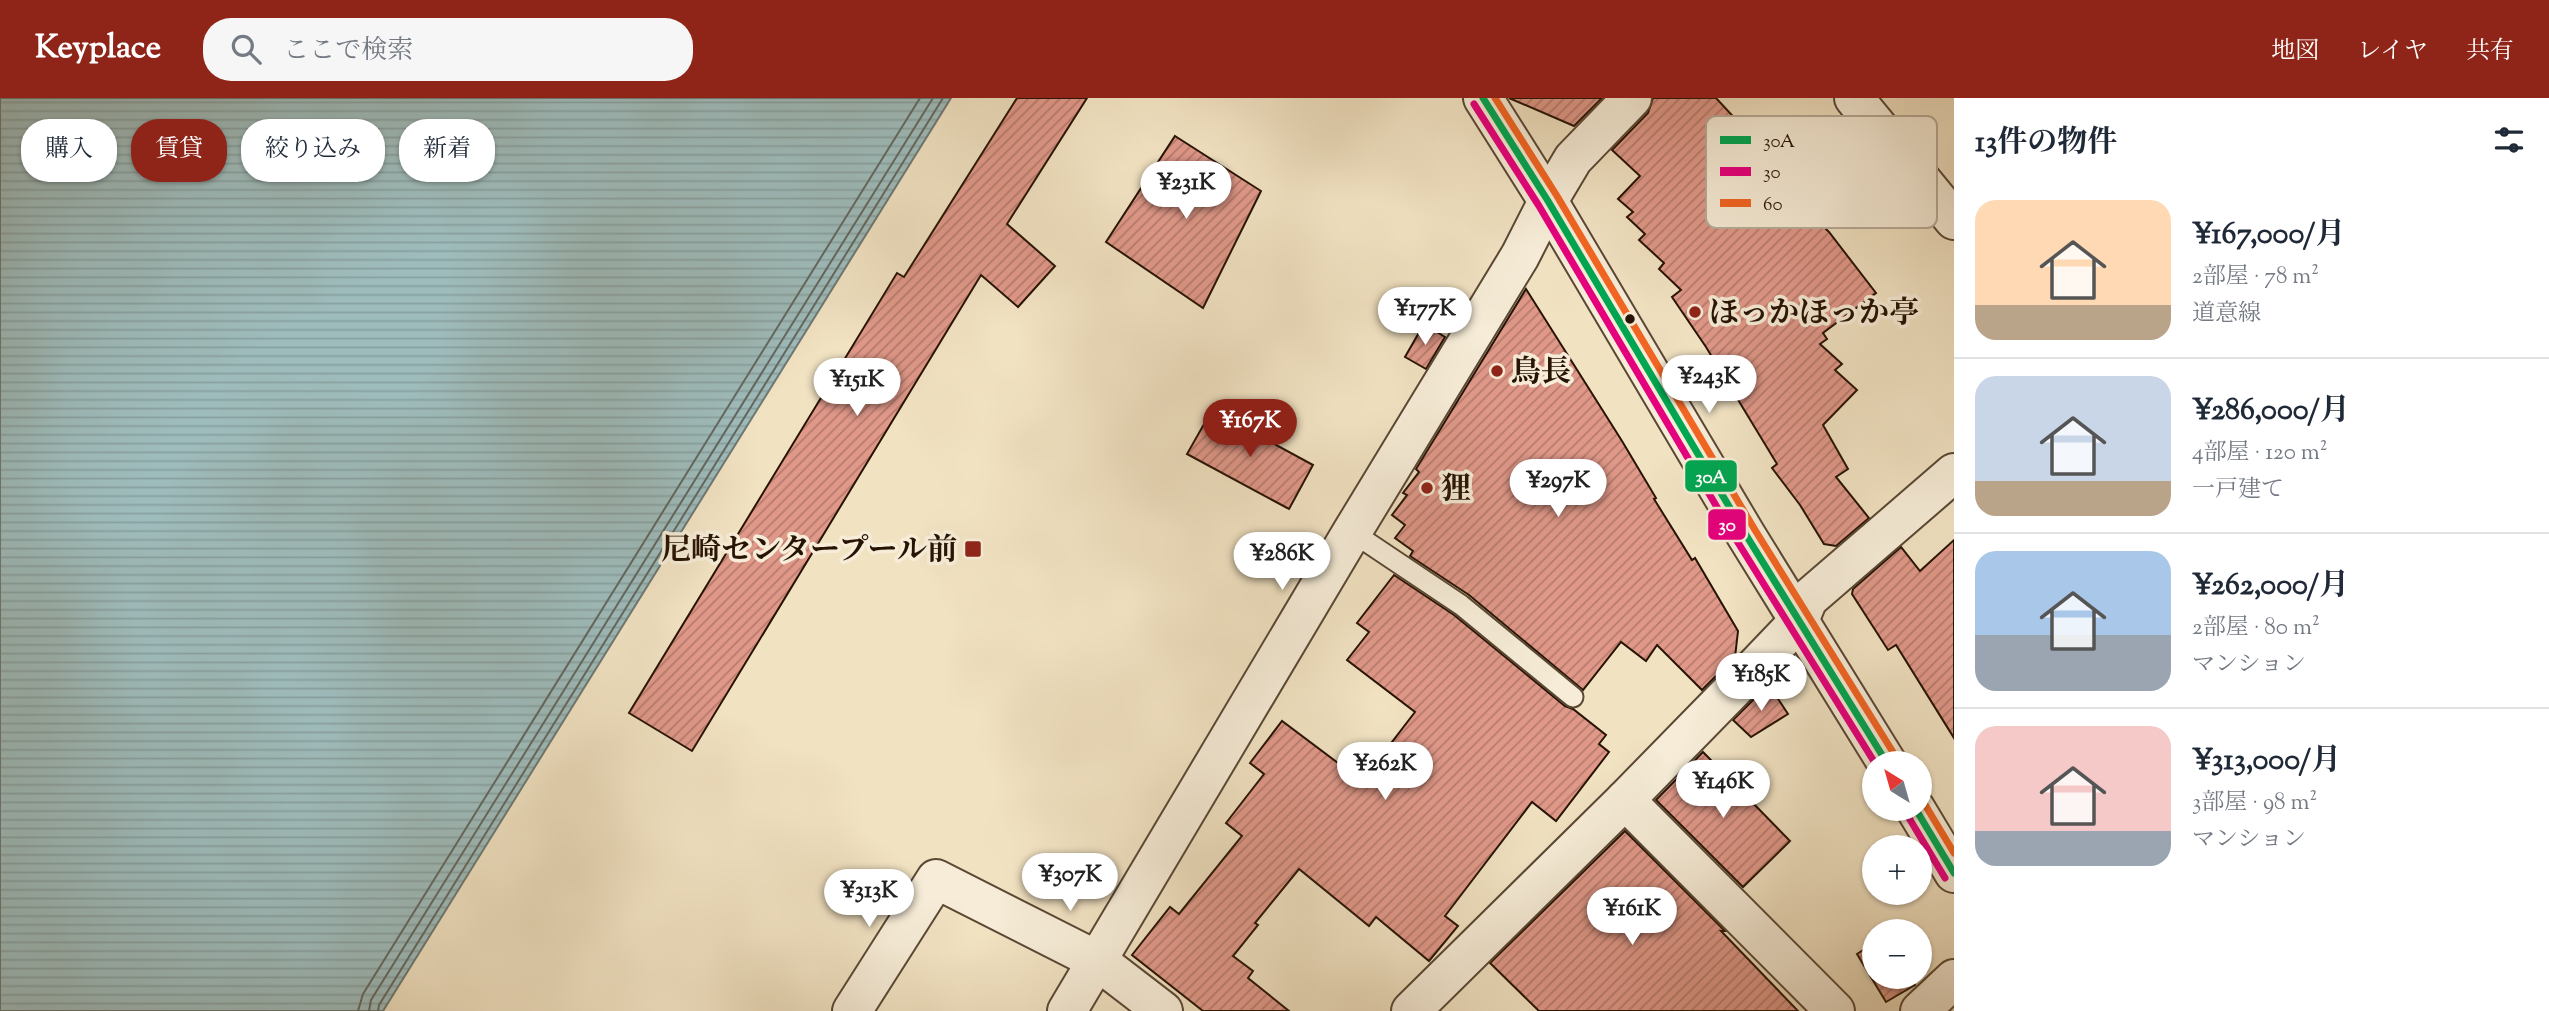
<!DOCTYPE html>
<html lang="ja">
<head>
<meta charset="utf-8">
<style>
  :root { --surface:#fff; --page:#f6f6f7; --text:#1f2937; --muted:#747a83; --line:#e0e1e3; --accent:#8f2418 }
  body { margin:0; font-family:"Sorts Mill Goudy","Noto Serif JP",serif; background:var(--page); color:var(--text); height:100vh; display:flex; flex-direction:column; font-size:26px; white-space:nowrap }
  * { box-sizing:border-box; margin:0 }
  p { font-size:23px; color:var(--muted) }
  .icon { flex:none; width:38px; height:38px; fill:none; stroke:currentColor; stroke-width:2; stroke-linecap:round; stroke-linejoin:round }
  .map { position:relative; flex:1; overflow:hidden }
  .panel { display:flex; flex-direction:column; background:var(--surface); width:595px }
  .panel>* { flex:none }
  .banner { position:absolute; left:21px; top:21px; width:665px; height:63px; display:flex; gap:14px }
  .needle { width:46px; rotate:323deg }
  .tools { position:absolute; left:1862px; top:653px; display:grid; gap:14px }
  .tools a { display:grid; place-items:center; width:70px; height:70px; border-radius:50%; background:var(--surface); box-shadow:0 2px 5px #0004; font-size:35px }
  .price { position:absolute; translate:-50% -60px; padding:0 16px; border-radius:24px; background:#fff; color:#222; font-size:23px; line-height:46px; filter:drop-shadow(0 2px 4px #0008) }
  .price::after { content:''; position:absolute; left:50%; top:42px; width:21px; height:16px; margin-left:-10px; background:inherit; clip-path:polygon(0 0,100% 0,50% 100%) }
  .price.current { background:var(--accent); color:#fff }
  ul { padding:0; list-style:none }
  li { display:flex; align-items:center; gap:21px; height:175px; padding:0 21px }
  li+li { border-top:2px solid var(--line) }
  li span { display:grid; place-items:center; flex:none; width:196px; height:140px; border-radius:21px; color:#555 }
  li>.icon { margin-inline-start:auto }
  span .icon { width:84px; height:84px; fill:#fffc; stroke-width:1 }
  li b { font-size:30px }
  h2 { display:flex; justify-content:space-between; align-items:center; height:84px; padding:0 21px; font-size:30px }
  .chip { padding:0 24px; border-radius:28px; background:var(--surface); box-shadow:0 2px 5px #0004; font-size:24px; line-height:63px }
  .chip.current { background:var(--accent); color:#fff }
  header { display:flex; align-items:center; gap:42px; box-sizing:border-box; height:98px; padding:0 35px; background:var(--accent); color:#fff }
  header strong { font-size:33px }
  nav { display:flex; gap:38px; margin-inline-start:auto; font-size:24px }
  .search { width:490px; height:63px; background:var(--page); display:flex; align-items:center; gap:18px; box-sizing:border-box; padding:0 24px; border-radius:28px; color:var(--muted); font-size:26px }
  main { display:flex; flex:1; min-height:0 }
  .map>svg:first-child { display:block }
  .water { fill:url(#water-rules); stroke:#6e7872; stroke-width:2 }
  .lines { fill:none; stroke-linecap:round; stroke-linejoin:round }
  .shore { stroke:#626860; stroke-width:2 }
  .building { fill:url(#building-hatch); stroke:#271304; stroke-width:2 }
  .service-casing { stroke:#5a4734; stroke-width:23 }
  .minor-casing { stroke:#5a4734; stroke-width:42 }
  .tertiary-casing { stroke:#5a4734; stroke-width:42 }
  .service { stroke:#f6ecd7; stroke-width:19 }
  .minor { stroke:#f6ecd7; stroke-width:38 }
  .tertiary { stroke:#f6ecd7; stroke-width:38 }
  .bus-1-casing { stroke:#f6ecd7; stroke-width:12 }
  .bus-2-casing { stroke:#f6ecd7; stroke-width:12 }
  .bus-3-casing { stroke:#f6ecd7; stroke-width:12 }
  .bus-1 { stroke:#00a651; stroke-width:7 }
  .bus-2 { stroke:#e5007d; stroke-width:7 }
  .bus-3 { stroke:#f26522; stroke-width:7 }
  .poi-dot { fill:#8f2418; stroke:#f6ecd7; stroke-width:2.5 }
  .bus-dot { fill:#271304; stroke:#f6ecd7; stroke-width:2.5 }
  .labels { text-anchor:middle; stroke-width:7; stroke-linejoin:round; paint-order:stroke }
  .poi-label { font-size:30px; font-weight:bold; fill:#271304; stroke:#f6ecd7; text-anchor:start }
  .key { fill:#f6ecd7; stroke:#b8ab98; stroke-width:2 }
  .key-label { font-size:19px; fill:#271304 }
  .line-badge { stroke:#f6ecd7; stroke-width:2.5 }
  .badge-label { font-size:19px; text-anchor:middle; font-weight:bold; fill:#fff }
</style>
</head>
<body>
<header>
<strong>Keyplace</strong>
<div class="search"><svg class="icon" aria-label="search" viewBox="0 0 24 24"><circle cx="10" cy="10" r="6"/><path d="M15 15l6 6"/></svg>ここで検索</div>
<nav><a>地図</a><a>レイヤ</a><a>共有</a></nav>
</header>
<main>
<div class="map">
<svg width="1954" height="913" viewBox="0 0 1954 913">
  <defs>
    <pattern id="water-rules" width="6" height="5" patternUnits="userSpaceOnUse" patternTransform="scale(1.75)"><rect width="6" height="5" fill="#9ebcbc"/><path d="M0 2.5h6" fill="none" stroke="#88a1a0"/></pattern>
    <pattern id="building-hatch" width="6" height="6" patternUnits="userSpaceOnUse" patternTransform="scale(1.75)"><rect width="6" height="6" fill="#e09889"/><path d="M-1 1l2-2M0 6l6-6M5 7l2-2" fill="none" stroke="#b67b6e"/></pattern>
  </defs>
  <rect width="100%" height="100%" fill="#f1e2c2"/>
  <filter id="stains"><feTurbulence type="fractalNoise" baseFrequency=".00286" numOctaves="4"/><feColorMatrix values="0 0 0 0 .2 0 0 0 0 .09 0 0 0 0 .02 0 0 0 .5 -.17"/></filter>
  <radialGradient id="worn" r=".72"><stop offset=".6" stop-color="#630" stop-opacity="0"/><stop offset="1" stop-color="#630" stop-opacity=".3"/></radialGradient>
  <polygon class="water" points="0,0 951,0 383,913 0,913"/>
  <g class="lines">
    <g class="shore">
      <polyline points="358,913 363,896 920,0"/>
      <polyline points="369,913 371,902 933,0"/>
      <polyline points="378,913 379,907 943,0"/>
    </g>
  </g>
  <g class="building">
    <polygon points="1017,0 1087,0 1007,126 1055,168 1018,209 981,177 692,653 629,615 897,175 904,179"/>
    <polygon points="1509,0 1602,0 1574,28"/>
    <polygon points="1653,0 1716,0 1794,84 1786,92 1829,134 1876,195 1823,235 1827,241 1820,246 1842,266 1835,272 1857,292 1823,327 1848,371 1836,379 1869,420 1836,448 1824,446 1800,407 1772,370 1777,366 1706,249 1672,199 1681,192 1659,171 1664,165 1639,142 1645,136 1627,119 1633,114 1618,101 1640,78 1612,52 1648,15"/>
    <polygon points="1175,38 1261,93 1203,210 1106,144"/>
    <polygon points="1526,191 1622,343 1656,400 1654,401 1692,462 1695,460 1738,533 1735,559 1702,592 1657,547 1646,563 1621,544 1583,592 1469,497 1410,458 1413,453 1395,440 1405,427 1392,417 1407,397 1403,395 1419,374 1416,371"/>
    <polygon points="1424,226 1445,239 1426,271 1405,259"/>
    <polygon points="1212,312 1313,367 1289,411 1187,356"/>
    <polygon points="1954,442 1954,640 1896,547 1888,552 1852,496 1853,491 1901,449 1920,473"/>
    <polygon points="1394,477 1454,517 1565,608 1573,611 1606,637 1599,646 1609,654 1556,723 1532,704 1445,818 1458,828 1429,863 1376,819 1369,828 1299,771 1255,825 1258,827 1233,858 1253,873 1248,880 1289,913 1203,913 1132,857 1170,809 1179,816 1242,738 1226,725 1264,676 1250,665 1282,623 1362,683 1415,614 1347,562 1369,534 1357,525"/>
    <polygon points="1765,590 1771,590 1788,616 1751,639 1733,622"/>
    <polygon points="1703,654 1790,743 1743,789 1656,702"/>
    <polygon points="1625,733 1725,833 1721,833 1798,913 1539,913 1490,865"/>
    <polygon points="1874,845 1874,878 1910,878 1915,887 1886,904 1857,856"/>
  </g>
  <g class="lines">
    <g class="service-casing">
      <polyline id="service" points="1352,434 1461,507 1573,599"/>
    </g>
    <g class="minor-casing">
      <g id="minor">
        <polyline points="1854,0 1954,122"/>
        <polyline points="1625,702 1835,913"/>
        <polyline points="852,913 936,781 1098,863 1163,913"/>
        <polyline points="1067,913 1352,434 1520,158 1548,103 1573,61 1632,0"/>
        <polyline points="1411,913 1625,702 1758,566 1799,523 1808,501 1954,375"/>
        <polyline points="1920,913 1954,881"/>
      </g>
    </g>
    <g class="tertiary-casing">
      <g id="tertiary">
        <polyline points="1483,0 1548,103 1746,437 1887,665"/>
        <polyline points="1915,710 1954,775"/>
      </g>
    </g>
    <use href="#service" class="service"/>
    <use href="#minor" class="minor"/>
    <use href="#tertiary" class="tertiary"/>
    <g class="bus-1-casing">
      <g id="bus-1">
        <polyline points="1483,0 1548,103 1746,437 1887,665"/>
        <polyline points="1915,710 1954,775"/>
      </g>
    </g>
    <g class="bus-2-casing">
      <g id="bus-2">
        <polyline points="1474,6 1539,108 1737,443 1875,665"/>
        <polyline points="1906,715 1945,780"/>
      </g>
    </g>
    <g class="bus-3-casing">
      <g id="bus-3">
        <polyline points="1495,0 1557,98 1755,432 1896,659"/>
        <polyline points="1924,705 1954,755"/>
      </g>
    </g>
    <use href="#bus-1" class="bus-1"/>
    <use href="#bus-2" class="bus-2"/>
    <use href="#bus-3" class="bus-3"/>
  </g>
  <g class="poi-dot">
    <circle cx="1695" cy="214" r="7"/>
    <circle cx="1497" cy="273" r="7"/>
    <circle cx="1427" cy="390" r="7"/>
    <rect x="964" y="442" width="18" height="18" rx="3.5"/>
  </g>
  <circle class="bus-dot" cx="1630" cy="221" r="6"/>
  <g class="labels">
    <g class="poi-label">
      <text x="1709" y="224">ほっかほっか亭</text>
      <text x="1511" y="283">鳥長</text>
      <text x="1441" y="400">狸</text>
      <text x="957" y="461" text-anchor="end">尼崎センタープール前</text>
    </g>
  </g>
  <rect x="1706" y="18" width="231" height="112" rx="10" class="key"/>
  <rect x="1720" y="38" width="31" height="8" fill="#00a651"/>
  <rect x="1720" y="69" width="31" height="9" fill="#e5007d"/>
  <rect x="1720" y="101" width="31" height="8" fill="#f26522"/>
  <g class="key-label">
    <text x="1763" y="49">30A</text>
    <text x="1763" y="80">30</text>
    <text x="1763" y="112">60</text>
  </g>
  <g class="line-badge">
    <rect x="1684" y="361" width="54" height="34" rx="7" fill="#00a651"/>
    <rect x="1707" y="410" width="40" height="33" rx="7" fill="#e5007d"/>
  </g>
  <g class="badge-label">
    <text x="1711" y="385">30A</text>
    <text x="1727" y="433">30</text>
  </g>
  <rect width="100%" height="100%" filter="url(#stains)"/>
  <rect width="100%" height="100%" fill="url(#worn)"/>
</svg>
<div class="tools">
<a><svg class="needle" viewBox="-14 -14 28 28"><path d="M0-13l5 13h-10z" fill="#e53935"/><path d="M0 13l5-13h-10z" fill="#747a83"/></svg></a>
<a>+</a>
<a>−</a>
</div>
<b class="price" style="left:1186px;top:123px">¥231K</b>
<b class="price" style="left:1425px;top:249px">¥177K</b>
<b class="price" style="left:1709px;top:317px">¥243K</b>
<b class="price" style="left:857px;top:320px">¥151K</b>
<b class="price current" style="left:1250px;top:361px">¥167K</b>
<b class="price" style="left:1558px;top:421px">¥297K</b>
<b class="price" style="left:1282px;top:494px">¥286K</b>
<b class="price" style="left:1761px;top:615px">¥185K</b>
<b class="price" style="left:1385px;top:704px">¥262K</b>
<b class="price" style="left:1723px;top:722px">¥146K</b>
<b class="price" style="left:1070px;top:815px">¥307K</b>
<b class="price" style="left:869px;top:831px">¥313K</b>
<b class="price" style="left:1632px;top:849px">¥161K</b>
<div class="banner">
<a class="chip">購入</a>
<a class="chip current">賃貸</a>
<a class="chip">絞り込み</a>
<a class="chip">新着</a>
</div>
</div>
<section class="panel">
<h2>13件の物件<svg class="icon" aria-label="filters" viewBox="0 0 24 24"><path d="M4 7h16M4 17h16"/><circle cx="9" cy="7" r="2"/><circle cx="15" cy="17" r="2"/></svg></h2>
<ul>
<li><span style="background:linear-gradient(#ffd9b3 75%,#b9a48a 0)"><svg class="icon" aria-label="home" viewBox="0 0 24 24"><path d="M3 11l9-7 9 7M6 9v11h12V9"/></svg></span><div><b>¥167,000/月</b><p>2部屋 · 78 m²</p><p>道意線</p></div></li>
<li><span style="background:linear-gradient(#c9d6e8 75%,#b9a48a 0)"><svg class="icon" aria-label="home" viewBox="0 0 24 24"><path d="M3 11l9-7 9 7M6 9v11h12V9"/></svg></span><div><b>¥286,000/月</b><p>4部屋 · 120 m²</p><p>一戸建て</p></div></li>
<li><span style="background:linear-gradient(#a9c7e8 60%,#9aa5b1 0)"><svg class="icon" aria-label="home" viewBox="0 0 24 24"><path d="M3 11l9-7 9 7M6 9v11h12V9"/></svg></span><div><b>¥262,000/月</b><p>2部屋 · 80 m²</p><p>マンション</p></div></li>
<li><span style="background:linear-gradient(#f6c9c9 75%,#9aa5b1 0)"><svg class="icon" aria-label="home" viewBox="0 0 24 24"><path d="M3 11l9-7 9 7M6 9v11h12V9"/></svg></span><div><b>¥313,000/月</b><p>3部屋 · 98 m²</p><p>マンション</p></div></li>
</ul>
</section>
</main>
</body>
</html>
